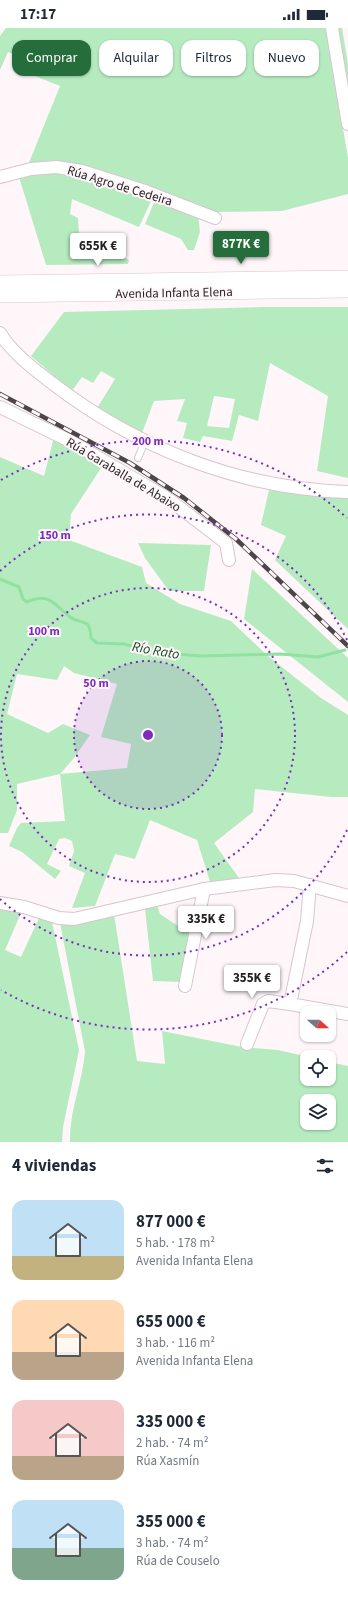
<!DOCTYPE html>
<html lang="es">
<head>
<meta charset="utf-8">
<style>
  :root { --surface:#fff; --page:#f2f2f3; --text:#1f2937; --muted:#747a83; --accent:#256e3b }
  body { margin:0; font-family:"Source Sans 3",sans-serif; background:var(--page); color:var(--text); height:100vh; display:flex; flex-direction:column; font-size:15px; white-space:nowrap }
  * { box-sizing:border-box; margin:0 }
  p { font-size:13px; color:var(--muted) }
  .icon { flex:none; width:22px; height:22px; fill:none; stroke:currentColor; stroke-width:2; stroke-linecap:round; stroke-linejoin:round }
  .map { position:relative; height:1114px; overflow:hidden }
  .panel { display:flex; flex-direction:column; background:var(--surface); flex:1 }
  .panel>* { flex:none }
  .hud { position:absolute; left:12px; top:12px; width:324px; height:36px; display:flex; gap:8px }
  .needle { width:26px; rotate:111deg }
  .tools { position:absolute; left:300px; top:978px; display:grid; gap:8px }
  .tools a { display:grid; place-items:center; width:36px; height:36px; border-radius:8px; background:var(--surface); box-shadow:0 1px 3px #0004; font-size:20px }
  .price { position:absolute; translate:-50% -34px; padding:0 9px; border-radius:4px; background:#fff; color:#222; font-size:13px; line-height:26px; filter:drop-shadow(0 1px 2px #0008) }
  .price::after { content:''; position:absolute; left:50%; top:24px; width:12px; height:9px; margin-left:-6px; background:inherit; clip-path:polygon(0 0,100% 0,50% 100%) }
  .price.current { background:var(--accent); color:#fff }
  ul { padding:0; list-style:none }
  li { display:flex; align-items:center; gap:12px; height:100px; padding:0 12px }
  li span { display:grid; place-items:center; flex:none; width:112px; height:80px; border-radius:12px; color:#555 }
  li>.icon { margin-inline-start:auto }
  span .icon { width:48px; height:48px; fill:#fffc; stroke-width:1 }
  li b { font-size:17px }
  h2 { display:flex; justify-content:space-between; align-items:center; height:48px; padding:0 12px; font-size:17px }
  .chip { padding:0 14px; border-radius:12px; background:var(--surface); box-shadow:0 1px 3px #0004; font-size:14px; line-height:36px }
  .chip.current { background:var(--accent); color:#fff }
  .status { display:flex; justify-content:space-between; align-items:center; height:28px; padding:0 20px; background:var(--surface); direction:ltr }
  .status svg { height:11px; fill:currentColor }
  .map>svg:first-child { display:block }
  .green { fill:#b6ebc0; fill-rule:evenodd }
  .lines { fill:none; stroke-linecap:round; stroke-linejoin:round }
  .stream { stroke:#91e1a2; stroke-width:3 }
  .service-casing { stroke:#d8c5ce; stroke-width:8 }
  .minor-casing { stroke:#d8c5ce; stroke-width:14 }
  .tertiary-casing { stroke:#d8c5ce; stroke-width:16 }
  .service { stroke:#fff; stroke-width:6 }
  .minor { stroke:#fff; stroke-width:12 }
  .tertiary { stroke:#fff; stroke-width:15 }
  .rail-casing { stroke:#4c4549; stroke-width:4.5 }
  .rail { stroke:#fef6f9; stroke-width:3; stroke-dasharray:9; stroke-linecap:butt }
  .ring { fill:none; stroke:#7b2cbf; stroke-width:2; stroke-dasharray:2 4 }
  .labels { text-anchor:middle; stroke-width:4; stroke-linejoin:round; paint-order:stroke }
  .street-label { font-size:13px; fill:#2c2529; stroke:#fef6f9 }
  .water-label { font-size:14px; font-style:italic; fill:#154e27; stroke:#fef6f9 }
  .centre { fill:#7b2cbf; stroke:#fef6f9; stroke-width:2 }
  .ring-label { font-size:12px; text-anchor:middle; font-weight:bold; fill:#7b2cbf; stroke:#fef6f9; stroke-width:4; stroke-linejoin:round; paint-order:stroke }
</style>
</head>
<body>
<div class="status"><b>17:17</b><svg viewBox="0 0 49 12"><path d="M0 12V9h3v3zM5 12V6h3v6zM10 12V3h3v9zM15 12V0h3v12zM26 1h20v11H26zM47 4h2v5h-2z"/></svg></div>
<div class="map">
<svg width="348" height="1114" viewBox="0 0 348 1114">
  <rect width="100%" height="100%" fill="#fef6f9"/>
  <g class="green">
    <polygon points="6,0 326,0 348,130 348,166 282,183 215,184 156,161 100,143 28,137 60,58 20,42 25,31 8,24 0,42 0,8"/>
    <polygon points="338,0 342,0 348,36 348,59"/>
    <path d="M41 144C80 144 116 157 153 169L139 199 72 171 70 186 78 190 79 205 129 232 128 236 46 237 19 149Z"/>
    <polygon points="156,170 198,187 200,204 194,222 188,222 181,211 145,196"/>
    <path d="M262 279H348V450L317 443 328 368 270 335 258 393 239 387 232 413 203 408 200 414 183 410 187 395 177 393 185 371 154 373 142 405 96 382 115 351 101 343 93 355 82 349 72 363 31 328 64 284ZM214 368 235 371 229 400 207 398Z"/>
    <path d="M54 409 103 437 71 486 69 512 142 539 146 555 180 576 231 593 268 628 321 670 348 687V769H331L255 761 253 784 214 815 239 850 210 854 197 812 150 792 135 831 115 826 95 878 72 880 85 845 69 838 74 823 72 813 65 810 59 811 47 836 61 843 55 851 22 824 9 818 17 800 21 795 65 793 60 746 17 756V782L8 805H0V429L44 448ZM64 638 74 645 117 656 101 709 131 716 127 740 60 746 74 730 90 707 63 696 48 705 7 686 17 646 57 652Z"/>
    <polygon points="269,462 326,468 348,468 348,601 275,532 286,508 261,497"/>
    <polygon points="138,515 211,517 204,563 169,563 145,530"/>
    <polygon points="252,541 348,630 348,674 244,591"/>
    <polygon points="157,877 160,886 190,906 181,954 153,953 145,881"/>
    <polygon points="0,881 21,885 5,922 21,929 39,890 52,894 79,1022 63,1099 62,1114 0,1114"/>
    <path d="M114 886 137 1033 165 1036 162 1003 242 1019 278 1022 309 1029H307V1051H329V1034L348 1038V1114H70C69 1083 83 1053 85 1023L60 895ZM307 1073H329V1095H307Z"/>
  </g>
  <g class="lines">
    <path class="stream" d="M0 551 19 559 23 571 27 574C50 564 53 576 70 589 82 598 90 588 91 610L97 615 124 616 160 625 202 628 280 626 318 629 345 622"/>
    <g class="service-casing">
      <polyline id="service" points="138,430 145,413"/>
    </g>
    <g class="minor-casing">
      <g id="minor">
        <polyline points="332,0 348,96"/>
        <polyline points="0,149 31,141 56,139 82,143 145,163 215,190"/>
        <path d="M0 305C12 325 34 341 52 355 136 420 241 461 348 464"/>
        <polyline points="0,379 72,414 167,470 226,515 229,532"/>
        <polyline points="310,857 307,893 290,976 348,986"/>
        <polyline points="0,875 24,879 59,890 74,891 204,861 276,852 294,853 348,868"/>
        <polyline points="185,958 204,861"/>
        <polyline points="247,1016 263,976 268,973 290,976"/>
      </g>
    </g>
    <g class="tertiary-casing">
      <g id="tertiary">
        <polyline points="0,255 348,250"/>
        <polyline points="0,267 348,262"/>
      </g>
    </g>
    <use href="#service" class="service"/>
    <use href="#minor" class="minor"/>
    <use href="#tertiary" class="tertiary"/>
    <g class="rail-casing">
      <polyline id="rail" points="0,366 130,435 184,470 236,511 348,618"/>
    </g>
    <use href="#rail" class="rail"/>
  </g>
  <circle cx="148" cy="707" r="74" fill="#7b2cbf" fill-opacity=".12"/>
  <g class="ring">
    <circle cx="148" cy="707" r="74"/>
    <circle cx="148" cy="707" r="147"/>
    <path d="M347 802A221 221 0 0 1 0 871M0 543A221 221 0 0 1 347 612"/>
    <path d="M347 924A294 294 0 0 1 1 962M1 452A294 294 0 0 1 347 490"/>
  </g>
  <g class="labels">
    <g class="street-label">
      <text transform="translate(120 157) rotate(17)" y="5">Rúa Agro de Cedeira</text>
      <text transform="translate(174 264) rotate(-1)" y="5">Avenida Infanta Elena</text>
      <text transform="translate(124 446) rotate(31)" y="5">Rúa Garaballa de Abaixo</text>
    </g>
    <g class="water-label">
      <text transform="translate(156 622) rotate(10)" y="5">Río Rato</text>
    </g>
  </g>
  <circle cx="148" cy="707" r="6" class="centre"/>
  <g class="ring-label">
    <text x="148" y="417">200 m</text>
    <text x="55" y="511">150 m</text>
    <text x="44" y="607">100 m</text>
    <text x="96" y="659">50 m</text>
  </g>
</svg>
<div class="tools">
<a><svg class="needle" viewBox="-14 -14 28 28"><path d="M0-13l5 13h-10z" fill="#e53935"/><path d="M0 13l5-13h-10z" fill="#747a83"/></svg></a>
<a><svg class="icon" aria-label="locate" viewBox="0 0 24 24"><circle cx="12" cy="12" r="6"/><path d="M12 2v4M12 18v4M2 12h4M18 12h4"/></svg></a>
<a><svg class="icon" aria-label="layers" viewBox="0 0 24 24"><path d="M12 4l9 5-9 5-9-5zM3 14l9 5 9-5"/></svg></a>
</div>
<b class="price current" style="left:241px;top:237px">877K €</b>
<b class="price" style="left:98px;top:239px">655K €</b>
<b class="price" style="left:206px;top:912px">335K €</b>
<b class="price" style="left:252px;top:971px">355K €</b>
<div class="hud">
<a class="chip current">Comprar</a>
<a class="chip">Alquilar</a>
<a class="chip">Filtros</a>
<a class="chip">Nuevo</a>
</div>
</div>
<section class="panel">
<h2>4 viviendas<svg class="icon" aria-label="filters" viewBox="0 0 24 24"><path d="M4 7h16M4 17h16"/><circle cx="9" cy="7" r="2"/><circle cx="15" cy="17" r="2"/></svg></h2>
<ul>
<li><span style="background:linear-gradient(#bfe0f5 70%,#c2b280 0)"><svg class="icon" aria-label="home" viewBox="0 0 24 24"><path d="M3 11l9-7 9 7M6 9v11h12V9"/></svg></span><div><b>877 000 €</b><p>5 hab. · 178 m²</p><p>Avenida Infanta Elena</p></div></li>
<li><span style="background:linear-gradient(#ffd9b3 65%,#b9a48a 0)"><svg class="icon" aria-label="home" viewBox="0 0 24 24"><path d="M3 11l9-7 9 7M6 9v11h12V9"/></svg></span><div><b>655 000 €</b><p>3 hab. · 116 m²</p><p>Avenida Infanta Elena</p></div></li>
<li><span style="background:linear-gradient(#f6c9c9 70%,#b9a48a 0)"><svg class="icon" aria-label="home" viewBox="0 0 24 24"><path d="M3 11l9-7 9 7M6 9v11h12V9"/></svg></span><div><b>335 000 €</b><p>2 hab. · 74 m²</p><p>Rúa Xasmín</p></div></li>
<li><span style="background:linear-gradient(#bfe0f5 60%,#7fa58c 0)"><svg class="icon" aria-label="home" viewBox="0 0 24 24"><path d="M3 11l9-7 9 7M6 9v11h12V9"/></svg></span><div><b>355 000 €</b><p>3 hab. · 74 m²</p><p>Rúa de Couselo</p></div></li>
</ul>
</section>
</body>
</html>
